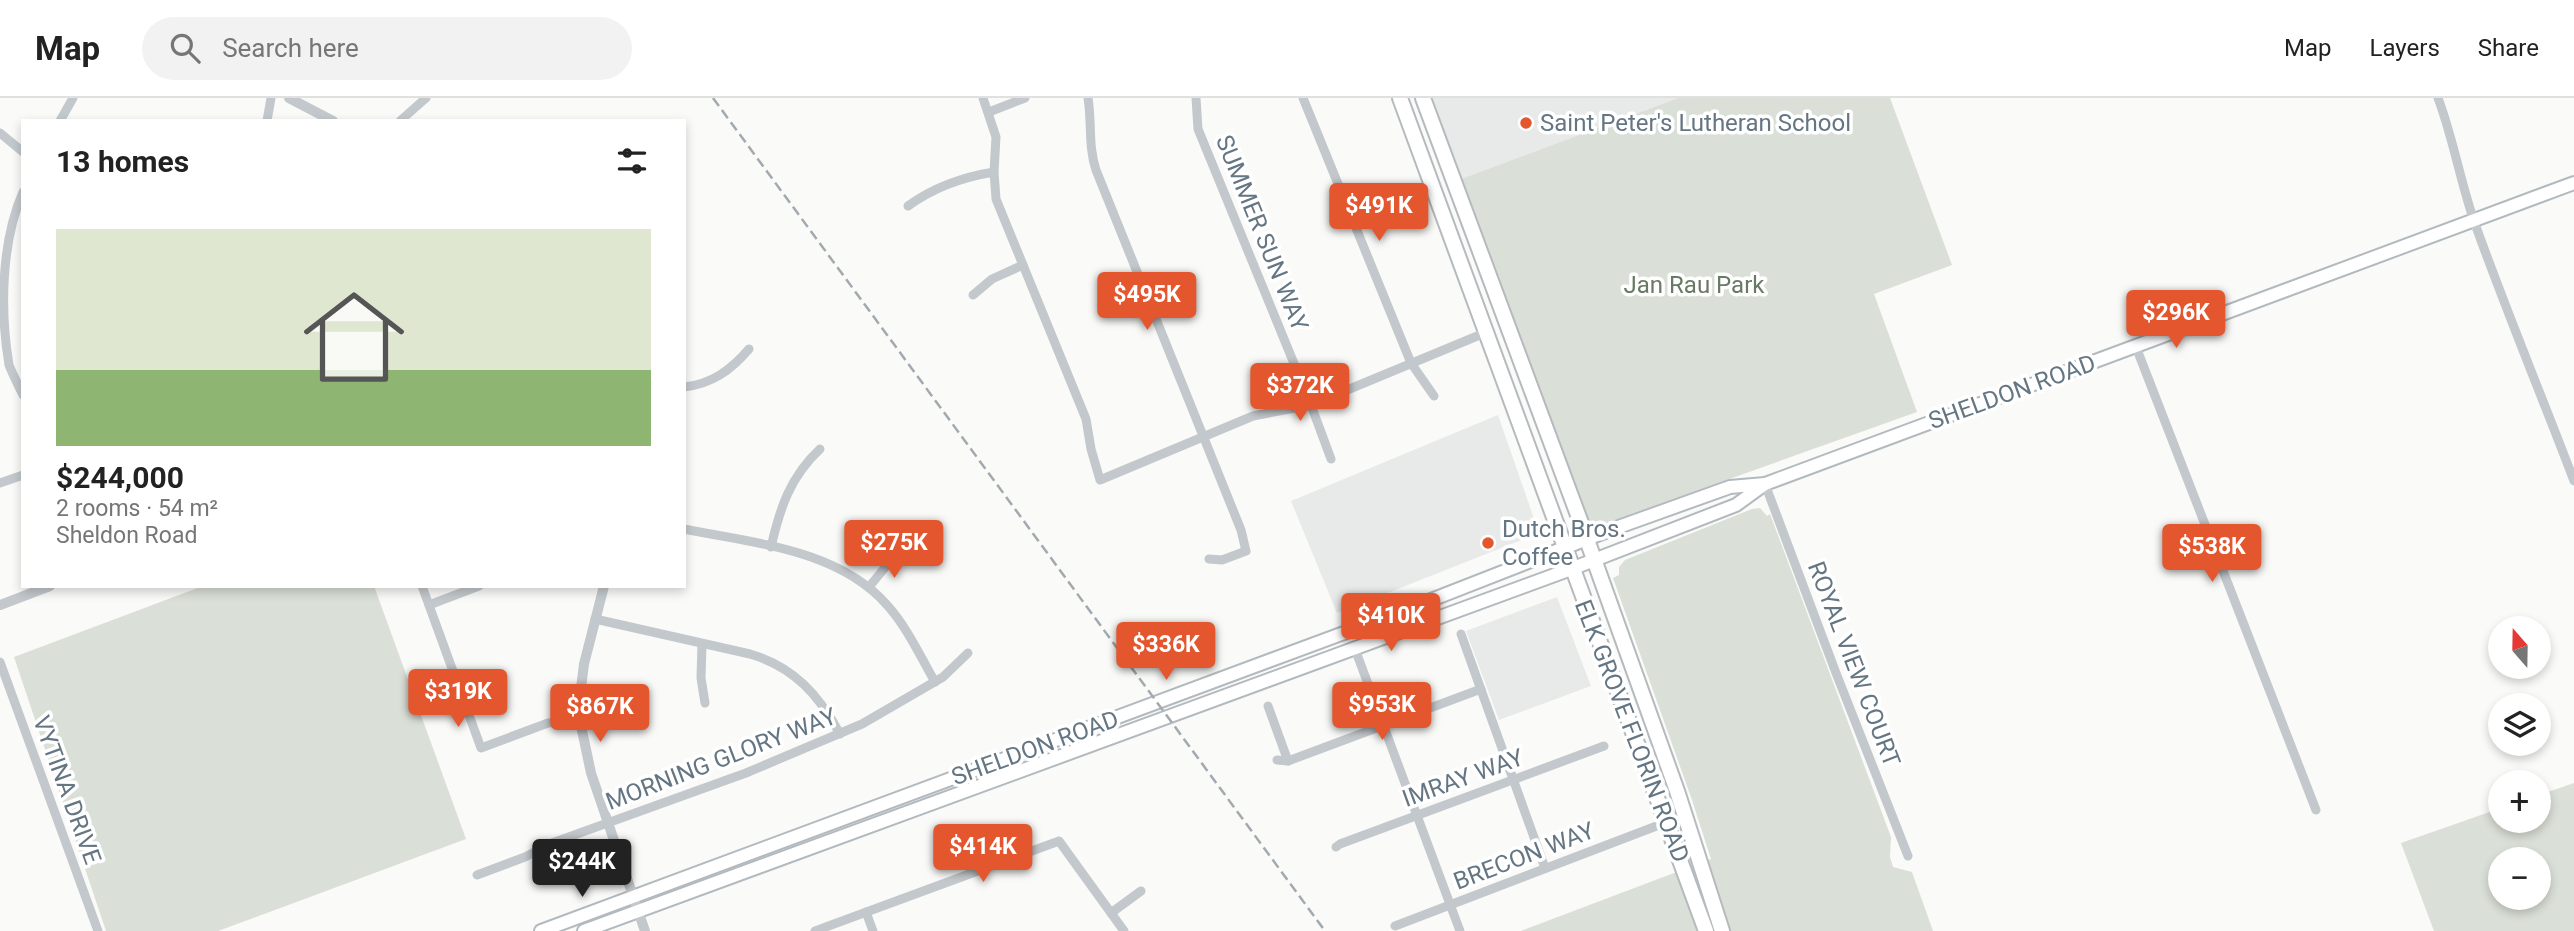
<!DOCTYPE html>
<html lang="en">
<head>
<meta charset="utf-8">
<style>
  :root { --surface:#fff; --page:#f2f2f2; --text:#222; --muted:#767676; --line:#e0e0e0; --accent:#e4572e }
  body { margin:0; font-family:Roboto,sans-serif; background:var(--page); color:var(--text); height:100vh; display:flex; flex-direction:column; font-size:26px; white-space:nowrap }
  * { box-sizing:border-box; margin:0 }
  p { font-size:23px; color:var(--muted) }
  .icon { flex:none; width:38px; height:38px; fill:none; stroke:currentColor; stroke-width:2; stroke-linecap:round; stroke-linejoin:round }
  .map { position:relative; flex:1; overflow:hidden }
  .side { position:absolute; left:21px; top:21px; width:665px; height:469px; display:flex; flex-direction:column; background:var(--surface); border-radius:0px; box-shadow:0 4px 10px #0003 }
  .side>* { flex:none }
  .needle { width:46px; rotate:340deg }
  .buttons { position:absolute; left:2488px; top:518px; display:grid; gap:14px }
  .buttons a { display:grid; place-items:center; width:63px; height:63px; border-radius:50%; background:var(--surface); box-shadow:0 4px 10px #0003; font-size:35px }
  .price { position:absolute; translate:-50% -60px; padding:0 16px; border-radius:7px; background:var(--accent); color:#fff; font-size:23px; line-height:46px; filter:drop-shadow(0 2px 4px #0008) }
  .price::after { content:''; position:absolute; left:50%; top:42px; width:21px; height:16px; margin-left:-10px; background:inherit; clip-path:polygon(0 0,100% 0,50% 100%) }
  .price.selected { background:#222; color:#fff }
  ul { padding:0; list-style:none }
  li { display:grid; align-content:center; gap:14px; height:371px; padding:0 35px }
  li+li { border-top:2px solid var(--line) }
  li span { display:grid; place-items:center; height:217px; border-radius:0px; color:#555 }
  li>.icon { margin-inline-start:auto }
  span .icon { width:126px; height:126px; fill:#fffc; stroke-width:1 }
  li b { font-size:30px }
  h2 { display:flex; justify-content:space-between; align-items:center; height:84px; padding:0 35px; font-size:30px }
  header { display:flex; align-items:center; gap:42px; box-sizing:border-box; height:98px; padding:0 35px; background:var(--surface); border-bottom:2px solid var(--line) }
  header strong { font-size:33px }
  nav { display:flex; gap:38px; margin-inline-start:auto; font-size:24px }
  .search { width:490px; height:63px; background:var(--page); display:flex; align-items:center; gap:18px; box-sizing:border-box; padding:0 24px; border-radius:38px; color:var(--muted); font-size:26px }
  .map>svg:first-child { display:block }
  .built { fill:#e8e9e9 }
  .green { fill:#dadfd7; fill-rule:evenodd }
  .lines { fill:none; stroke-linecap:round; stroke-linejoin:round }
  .secondary-casing { stroke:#b3babf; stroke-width:16 }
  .primary-casing { stroke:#b5babe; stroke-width:18 }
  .minor { stroke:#c3c8cc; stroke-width:9 }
  .tertiary { stroke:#c3c8cc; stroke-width:10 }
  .secondary { stroke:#fff; stroke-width:12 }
  .primary { stroke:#fff; stroke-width:14 }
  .rail { stroke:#a2aab0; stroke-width:2.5; stroke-dasharray:10 5; stroke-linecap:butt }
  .poi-dot { fill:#e4572e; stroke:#fff; stroke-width:2.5 }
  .labels { text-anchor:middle; stroke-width:7; stroke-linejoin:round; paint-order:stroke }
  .poi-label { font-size:24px; fill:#657683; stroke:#fff; text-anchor:start }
  .street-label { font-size:24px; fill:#657683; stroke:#fff }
  .park-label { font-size:24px; fill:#687a64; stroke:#fff }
</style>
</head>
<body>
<header>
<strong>Map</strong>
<div class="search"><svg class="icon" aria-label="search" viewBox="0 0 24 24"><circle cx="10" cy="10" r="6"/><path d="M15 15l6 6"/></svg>Search here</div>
<nav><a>Map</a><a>Layers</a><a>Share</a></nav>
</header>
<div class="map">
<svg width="2574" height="833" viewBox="0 0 2574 833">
  <rect width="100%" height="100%" fill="#fafaf8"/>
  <g class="built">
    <polygon points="1431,0 1678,0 1461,81"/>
    <polygon points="1498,317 1539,435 1337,515 1291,403"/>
    <polygon points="1557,499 1591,588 1499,622 1466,533"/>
  </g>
  <g class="green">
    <polygon points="1678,0 1890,0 1952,167 1874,196 1917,314 1592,430 1461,81"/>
    <polygon points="1760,410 1767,418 1770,416 1891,739 1890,759 1893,769 1912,774 1933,833 1521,833 1711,761 1692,702 1613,480 1619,477 1619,469 1625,462 1752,411"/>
    <polygon points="203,488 374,488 466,741 218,833 106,833 14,559"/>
    <path d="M2574 685V833H2434L2401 745 2501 710V723H2539V697ZM2539 761V800H2501V761Z"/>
  </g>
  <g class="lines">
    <g class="secondary-casing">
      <g id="secondary">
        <polyline points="541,833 1395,516 1610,432 1730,389 1765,386 2574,85"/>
        <polyline points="584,833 1571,471 1736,407 1765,386"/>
      </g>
    </g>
    <g class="primary-casing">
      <g id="primary">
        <polyline points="1400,0 1706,833"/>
        <polyline points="1423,0 1581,425 1677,693 1722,833"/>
      </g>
    </g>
    <g class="minor">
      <polyline points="983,0 996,39 994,74 996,101 1086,321 1091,351 1100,382 1253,318 1311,307 1487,234"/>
      <path d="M1088 0C1092 24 1088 48 1096 72L1241 432 1246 453 1222 462 1209 461"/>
      <polyline points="1196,0 1198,31 1311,307 1331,361"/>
      <polyline points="1303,0 1411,265 1434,298"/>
      <path d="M2438 0C2453 40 2460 82 2474 123 2505 210 2541 296 2574 383"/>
      <polyline points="989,14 1025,0"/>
      <polyline points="60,23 73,0"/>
      <polyline points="267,23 271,0"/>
      <polyline points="400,23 426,0"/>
      <polyline points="0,35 23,54"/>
      <path d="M23 94C1 144 0 213 9 267 13 277 18 287 23 297"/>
      <path d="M908 108C934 89 963 79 994 74"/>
      <polyline points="973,197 992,181 1023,167"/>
      <polyline points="2136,249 2316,712"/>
      <path d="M684 289C712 286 731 272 749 251"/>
      <polyline points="0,385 23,377"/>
      <polyline points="1765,386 1836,575 1908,758"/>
      <path d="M684 431C752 445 838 451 887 507 907 529 920 558 935 584"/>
      <path d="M771 449C780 410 790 379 820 351"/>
      <polyline points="422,488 481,650 548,625 580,623"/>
      <polyline points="869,489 896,456"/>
      <polyline points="429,507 479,488"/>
      <path d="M595 521 750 556C794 569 819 597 840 636"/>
      <polyline points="1461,536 1545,770"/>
      <polyline points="702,546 701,580 705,605"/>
      <polyline points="1355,551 1460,833"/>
      <polyline points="0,564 98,833"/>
      <polyline points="1268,608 1288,663"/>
      <polyline points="1277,662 1288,663 1481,591"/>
      <polyline points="1336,749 1340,746 1604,648"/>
      <polyline points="477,777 525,759 552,745 746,675 862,626 943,579 968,555"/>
      <polyline points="866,814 873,833"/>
      <polyline points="1111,815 1141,793"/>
      <polyline points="1395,828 1667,724"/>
      <polyline points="815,833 1059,743 1124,833"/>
    </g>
    <g class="tertiary">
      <polyline points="289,0 333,23"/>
      <polyline points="604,488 584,566 580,598 580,623 591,675 645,833"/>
      <polyline points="0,507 50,488"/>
    </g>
    <use href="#secondary" class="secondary"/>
    <use href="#primary" class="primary"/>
    <polyline class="rail" points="713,0 1325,833"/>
  </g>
  <g class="poi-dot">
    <circle cx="1526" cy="25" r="7"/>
    <circle cx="1488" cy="445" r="7"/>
  </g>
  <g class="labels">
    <g class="poi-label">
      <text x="1540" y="33">Saint Peter's Lutheran School</text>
      <text x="1502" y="439">Dutch Bros.<tspan x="1502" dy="28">Coffee</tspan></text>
    </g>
    <g class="street-label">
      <text transform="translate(1262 135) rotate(68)" y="8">SUMMER SUN WAY</text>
      <text transform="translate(2012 294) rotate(-20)" y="8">SHELDON ROAD</text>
      <text transform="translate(1854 566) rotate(69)" y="8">ROYAL VIEW COURT</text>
      <text transform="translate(1632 633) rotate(69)" y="8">ELK GROVE FLORIN ROAD</text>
      <text transform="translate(1035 650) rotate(-20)" y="8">SHELDON ROAD</text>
      <text transform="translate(721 661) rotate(-21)" y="8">MORNING GLORY WAY</text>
      <text transform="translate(1463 680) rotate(-20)" y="8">IMRAY WAY</text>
      <text transform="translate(67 692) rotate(70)" y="8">VYTINA DRIVE</text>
      <text transform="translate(1524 758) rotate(-21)" y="8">BRECON WAY</text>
    </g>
    <g class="park-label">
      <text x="1694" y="195">Jan Rau Park</text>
    </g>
  </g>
</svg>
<div class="buttons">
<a><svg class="needle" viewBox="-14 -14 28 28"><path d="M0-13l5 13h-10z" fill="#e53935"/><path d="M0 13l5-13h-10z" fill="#767676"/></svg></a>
<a><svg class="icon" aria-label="layers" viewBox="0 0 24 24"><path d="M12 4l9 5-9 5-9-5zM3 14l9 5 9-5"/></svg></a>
<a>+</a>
<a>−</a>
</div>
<b class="price" style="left:1379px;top:145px">$491K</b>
<b class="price" style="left:1147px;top:234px">$495K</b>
<b class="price" style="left:2176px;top:252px">$296K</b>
<b class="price" style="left:1300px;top:325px">$372K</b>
<b class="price" style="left:894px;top:482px">$275K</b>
<b class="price" style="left:2212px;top:486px">$538K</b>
<b class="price" style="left:1391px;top:555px">$410K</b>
<b class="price" style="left:1166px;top:584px">$336K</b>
<b class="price" style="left:458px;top:631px">$319K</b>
<b class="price" style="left:1382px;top:644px">$953K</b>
<b class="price" style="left:600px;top:646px">$867K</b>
<b class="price" style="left:983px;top:786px">$414K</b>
<b class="price selected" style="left:582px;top:801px">$244K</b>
<section class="side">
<h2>13 homes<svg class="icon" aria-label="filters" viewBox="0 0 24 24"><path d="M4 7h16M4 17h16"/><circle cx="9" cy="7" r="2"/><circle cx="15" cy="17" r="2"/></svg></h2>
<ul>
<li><span style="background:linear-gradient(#dfe7d0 65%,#8fb573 0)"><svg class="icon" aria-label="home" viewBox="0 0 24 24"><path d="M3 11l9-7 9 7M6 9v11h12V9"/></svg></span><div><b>$244,000</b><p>2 rooms · 54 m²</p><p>Sheldon Road</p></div></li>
</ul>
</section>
</div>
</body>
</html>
